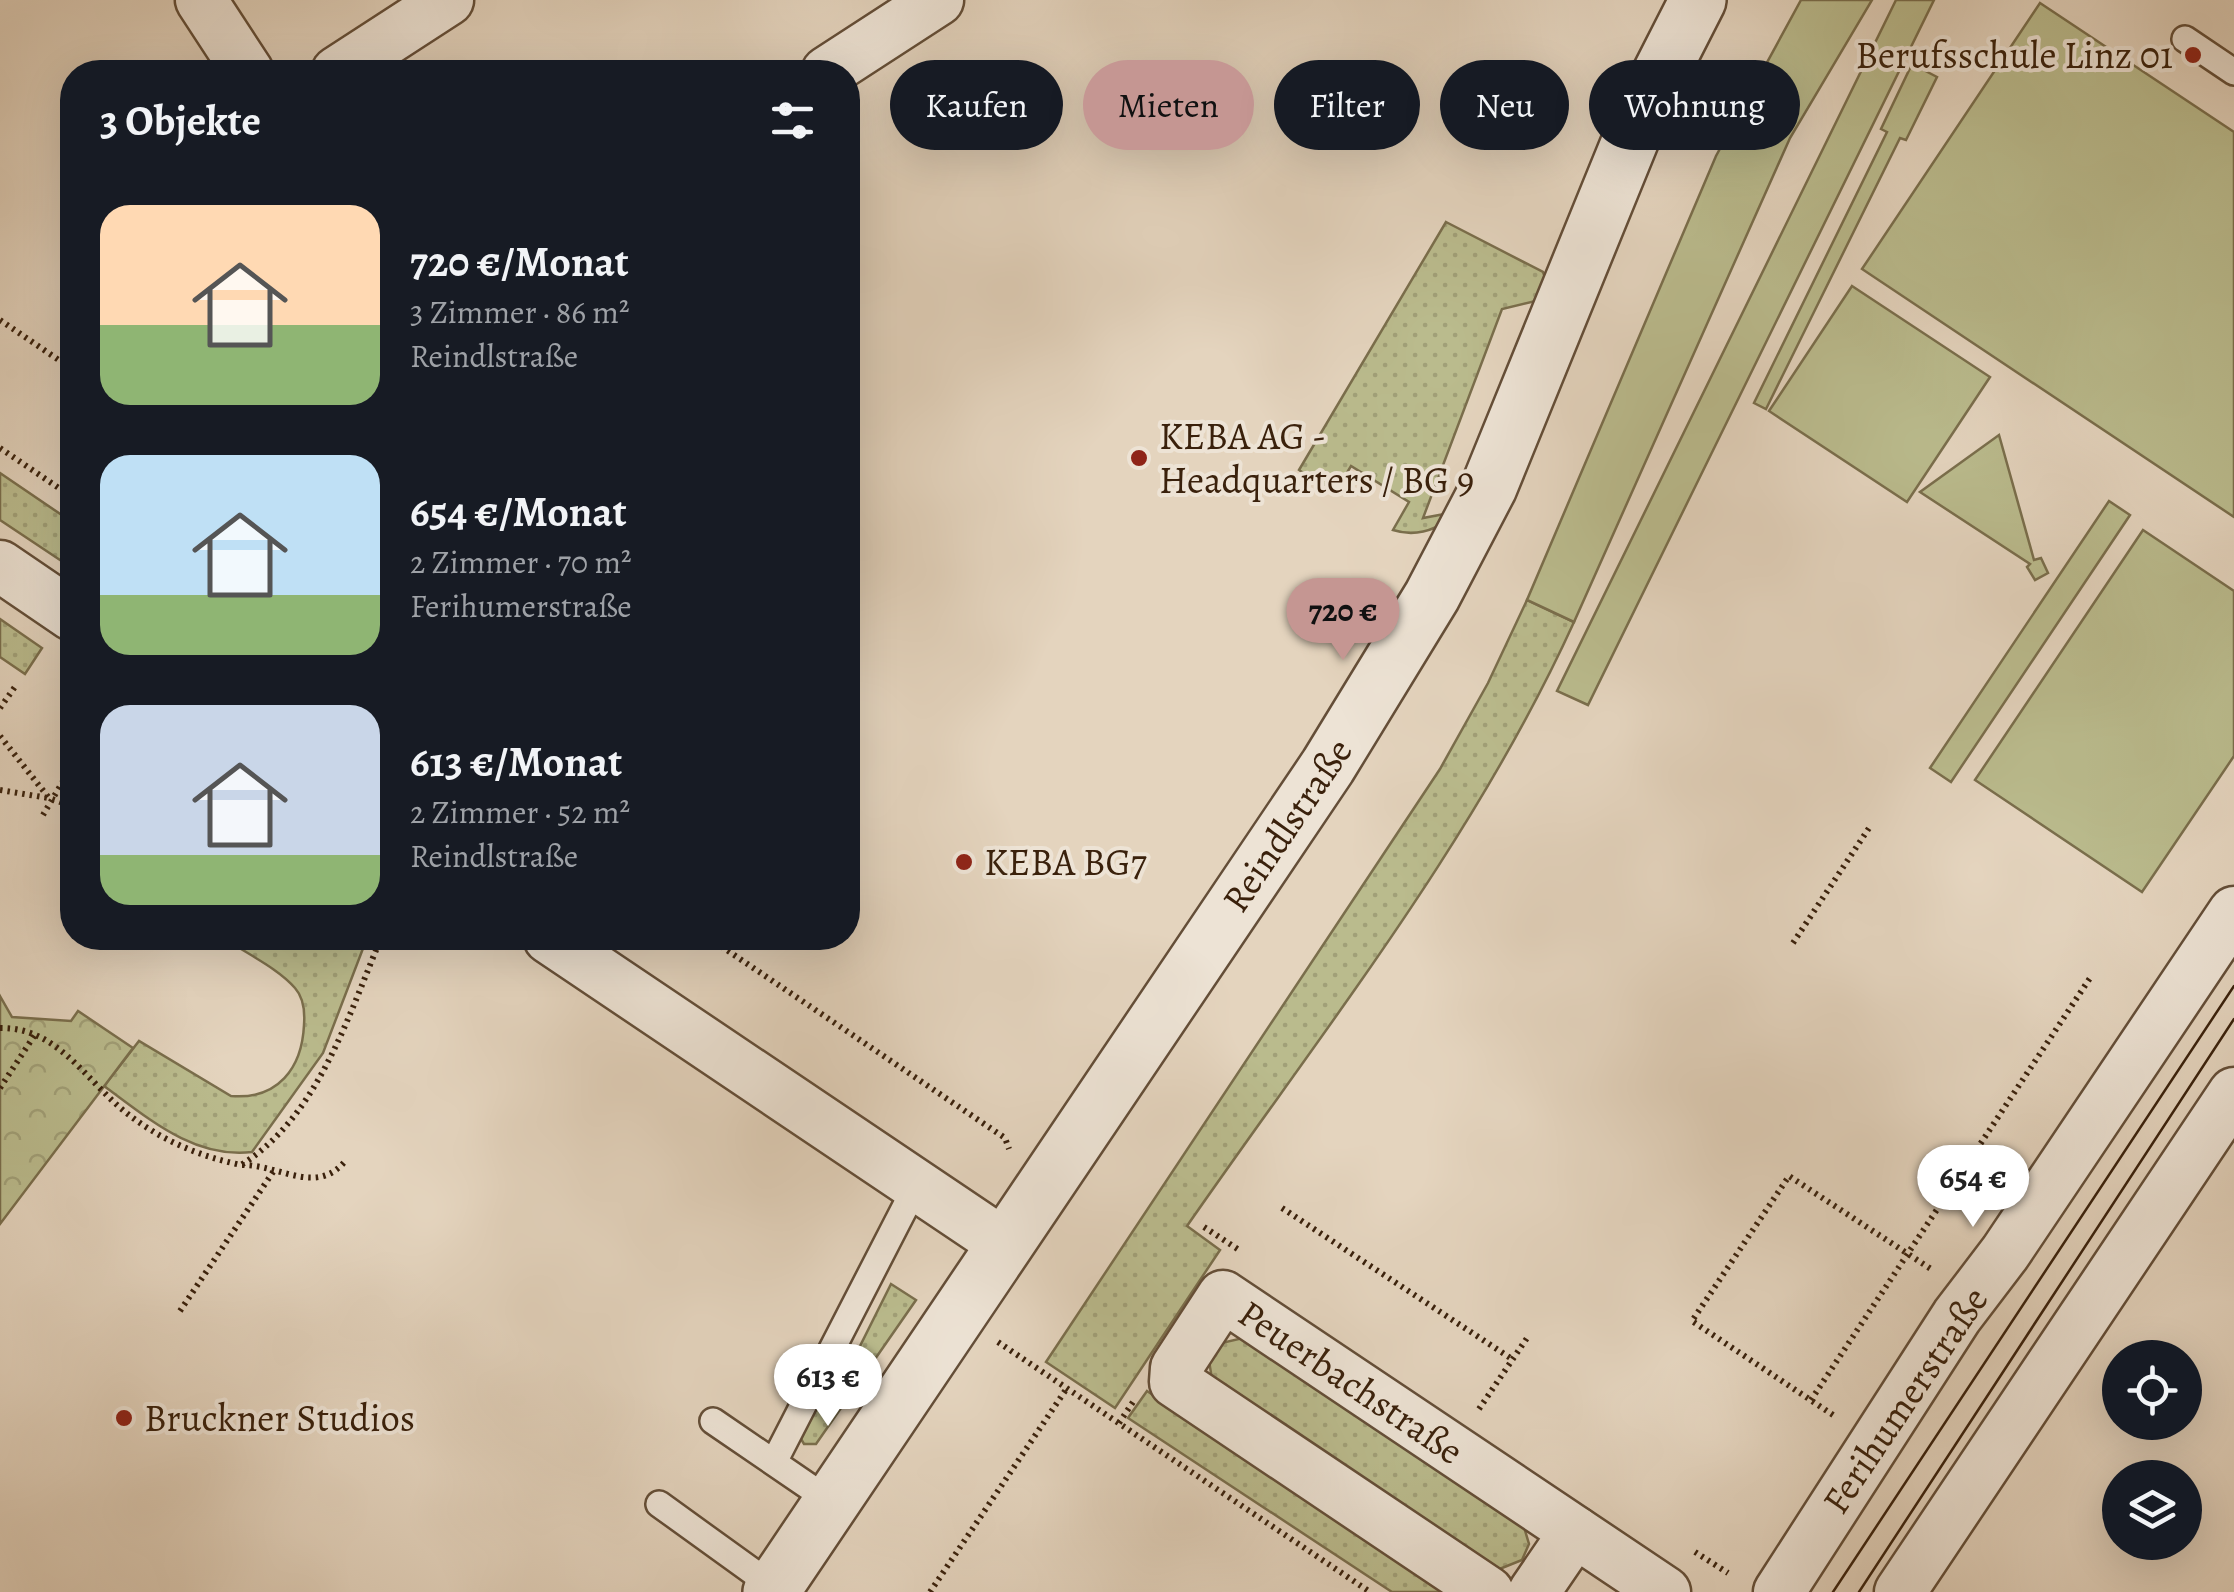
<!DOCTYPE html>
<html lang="de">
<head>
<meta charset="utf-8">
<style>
  :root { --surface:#171b24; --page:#242831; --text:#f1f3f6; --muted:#9ea1a6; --accent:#c59692 }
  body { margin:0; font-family:Alegreya,serif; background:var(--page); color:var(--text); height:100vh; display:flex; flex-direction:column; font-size:38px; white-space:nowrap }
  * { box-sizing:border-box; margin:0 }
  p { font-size:32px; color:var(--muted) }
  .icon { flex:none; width:55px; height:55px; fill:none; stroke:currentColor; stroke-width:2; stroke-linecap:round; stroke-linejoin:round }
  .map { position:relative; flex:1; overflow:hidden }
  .side { position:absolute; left:60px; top:60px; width:800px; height:890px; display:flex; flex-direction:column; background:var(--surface); border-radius:40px; box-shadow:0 10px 40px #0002 }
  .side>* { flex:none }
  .guide { position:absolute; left:890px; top:60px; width:950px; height:90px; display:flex; gap:20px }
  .buttons { position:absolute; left:2102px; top:1340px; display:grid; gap:20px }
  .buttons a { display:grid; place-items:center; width:100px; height:100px; border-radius:50%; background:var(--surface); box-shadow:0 10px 40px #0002; font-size:50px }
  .price { position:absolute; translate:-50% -85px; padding:0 22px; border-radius:35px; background:#fff; color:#222; font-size:32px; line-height:65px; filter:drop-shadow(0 2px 5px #0008) }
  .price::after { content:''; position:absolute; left:50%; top:60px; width:30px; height:22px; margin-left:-15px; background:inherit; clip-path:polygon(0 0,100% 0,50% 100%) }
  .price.on { background:var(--accent); color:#111 }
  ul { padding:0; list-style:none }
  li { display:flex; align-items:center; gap:30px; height:250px; padding:0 40px }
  li span { display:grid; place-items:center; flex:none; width:280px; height:200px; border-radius:30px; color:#555 }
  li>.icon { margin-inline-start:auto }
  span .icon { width:120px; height:120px; fill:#fffc; stroke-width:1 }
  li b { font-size:42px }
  h2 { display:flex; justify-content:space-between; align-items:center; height:120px; padding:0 40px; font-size:42px }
  .pill { padding:0 35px; border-radius:45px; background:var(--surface); box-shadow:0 10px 40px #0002; font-size:35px; line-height:90px }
  .pill.on { background:var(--accent); color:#111 }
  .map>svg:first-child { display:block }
  .grass { fill:url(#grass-dots); stroke:#7a6e4c; stroke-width:2.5 }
  .forest { fill:url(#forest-crowns); stroke:#7a6e4c; stroke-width:2.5 }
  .garden { fill:#babb8d; stroke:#7a6e4c; stroke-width:2.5 }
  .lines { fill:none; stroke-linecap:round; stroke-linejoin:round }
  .service-casing { stroke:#644e38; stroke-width:30 }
  .minor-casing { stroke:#644e38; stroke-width:55 }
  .tertiary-casing { stroke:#644e38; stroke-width:60 }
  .path { stroke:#3a210c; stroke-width:6; stroke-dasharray:2.5 5; stroke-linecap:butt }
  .service { stroke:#ede3d5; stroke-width:25 }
  .minor { stroke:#ede3d5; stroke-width:50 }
  .tertiary { stroke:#ede3d5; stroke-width:55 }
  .tram { stroke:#3a210c; stroke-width:2.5 }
  .poi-dot { fill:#8f2418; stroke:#ede3d5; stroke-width:4 }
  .labels { text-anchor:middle; stroke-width:8; stroke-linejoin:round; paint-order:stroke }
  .poi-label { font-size:38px; fill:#3a210c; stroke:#ede3d5; text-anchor:start }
  .street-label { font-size:38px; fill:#3a210c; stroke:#ede3d5 }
</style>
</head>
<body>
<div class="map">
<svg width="2234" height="1592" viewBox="0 0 2234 1592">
  <defs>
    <pattern id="grass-dots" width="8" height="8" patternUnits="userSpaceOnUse" patternTransform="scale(2.5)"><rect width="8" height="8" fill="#babb8d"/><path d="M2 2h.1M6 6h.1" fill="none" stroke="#a1a078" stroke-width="1.8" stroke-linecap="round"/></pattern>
    <pattern id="forest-crowns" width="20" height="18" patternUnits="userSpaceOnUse" patternTransform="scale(2.5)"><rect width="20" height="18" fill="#babb8d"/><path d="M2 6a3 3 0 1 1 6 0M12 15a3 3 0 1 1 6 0" fill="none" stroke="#a1a078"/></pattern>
  </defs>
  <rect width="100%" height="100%" fill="#e4d4be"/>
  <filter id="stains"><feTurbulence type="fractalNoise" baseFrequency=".002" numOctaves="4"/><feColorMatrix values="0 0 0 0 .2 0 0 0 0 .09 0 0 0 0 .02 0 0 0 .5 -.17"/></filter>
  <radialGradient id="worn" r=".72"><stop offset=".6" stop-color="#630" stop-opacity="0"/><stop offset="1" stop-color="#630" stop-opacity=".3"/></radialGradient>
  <g class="grass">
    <path d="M1446 222 1543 272 1546 280 1540 300 1502 309 1423 518 1460 511C1441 528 1418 538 1393 530L1409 502 1351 466 1334 494 1299 470Z"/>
    <polygon points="0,473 72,522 72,568 0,520"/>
    <path d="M1527 600 1574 622C1475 840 1323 1030 1187 1226L1220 1250 1115 1408 1046 1362 1440 769 1488 683Z"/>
    <polygon points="0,619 42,648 25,674 0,657"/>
    <path d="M224 938H367L323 1053 252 1152C194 1159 148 1118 104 1086L139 1041 231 1096C278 1100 302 1068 304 1025 305 1012 304 998 295 988 278 968 245 953 224 938Z"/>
    <polygon points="891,1284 916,1300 816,1444 804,1444 801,1439 847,1345 858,1350"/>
    <polygon points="1243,1338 1524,1527 1529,1544 1522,1560 1497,1570 1212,1379 1209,1361 1217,1344"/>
    <polygon points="1147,1391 1447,1592 1392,1592 1128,1418"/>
  </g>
  <polygon class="forest" points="0,996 12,1017 71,1021 78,1011 133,1048 0,1224"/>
  <g class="garden">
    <polygon points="1801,0 1872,0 1790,138 1574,622 1527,600 1716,156"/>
    <polygon points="1896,0 1934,0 1588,705 1557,691"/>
    <polygon points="2040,3 2234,132 2234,517 1862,269"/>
    <polygon points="1912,64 1937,77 1906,140 1900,138 1766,409 1754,403 1887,132 1881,129"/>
    <polygon points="1852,286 1990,377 1907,502 1769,411"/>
    <polygon points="1999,435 2034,560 2041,558 2048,573 2035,580 2027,567 2030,564 1920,492"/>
    <polygon points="2109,501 2130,515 1951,782 1930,768"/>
    <polygon points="2143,530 2234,591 2234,756 2142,892 1975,780"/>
  </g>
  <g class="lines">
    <g class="service-casing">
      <g id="service">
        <polyline points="2185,39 2234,72"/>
        <polyline points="713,1421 830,1501"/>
        <polyline points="774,1462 916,1186"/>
        <polyline points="659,1504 774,1587"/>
      </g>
    </g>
    <g class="minor-casing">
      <g id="minor">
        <polyline points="201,0 248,72"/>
        <polyline points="337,72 448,0"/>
        <polyline points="827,72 938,0"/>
        <polyline points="0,566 72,615"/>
        <polyline points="549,938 1004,1244"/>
        <polyline points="1488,1592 1175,1382 1176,1368 1223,1296 1665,1592"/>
        <polyline points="1534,1592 1575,1532"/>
        <polyline points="1779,1592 1957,1316 2005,1253 2234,912"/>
        <polyline points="1900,1592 2234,1093"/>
      </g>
    </g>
    <g class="tertiary-casing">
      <polyline id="tertiary" points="771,1592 1328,766 1432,596 1489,487 1646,102 1698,0"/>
    </g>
    <g class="path">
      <polyline points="0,320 72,369"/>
      <polyline points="0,448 72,497"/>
      <polyline points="0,708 17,684"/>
      <polyline points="0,736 49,798 72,806"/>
      <polyline points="0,790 48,798"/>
      <polyline points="43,815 72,766"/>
      <polyline points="709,938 1005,1138 1009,1149"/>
      <polyline points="1793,943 1869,828"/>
      <path d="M0 1028C59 1027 87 1083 129 1115 163 1141 199 1156 241 1165 317 1118 348 1017 381 938"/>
      <polyline points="0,1088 36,1033"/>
      <path d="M242 1165C282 1165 317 1197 347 1159"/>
      <polyline points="1282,1208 1512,1359"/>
      <polyline points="1204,1227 1239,1250"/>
      <polyline points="180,1311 275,1169"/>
      <polyline points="998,1342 1370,1592"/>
      <polyline points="1811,1400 2092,975"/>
      <polyline points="1479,1409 1527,1338"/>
      <polyline points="1833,1415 1692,1321 1789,1176 1931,1269"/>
      <polyline points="1119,1423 1135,1399"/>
      <polyline points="1695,1552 1728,1573"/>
      <polyline points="930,1592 1067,1388"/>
    </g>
    <use href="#service" class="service"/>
    <use href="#minor" class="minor"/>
    <use href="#tertiary" class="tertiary"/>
    <g class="tram">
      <polyline points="1833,1592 2234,986"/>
      <polyline points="1859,1592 2234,1019"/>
    </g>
  </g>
  <g class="poi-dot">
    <circle cx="2193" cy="55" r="10"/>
    <circle cx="1139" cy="458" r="10"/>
    <circle cx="964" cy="862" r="10"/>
    <circle cx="124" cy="1418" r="10"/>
  </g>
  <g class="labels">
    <g class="poi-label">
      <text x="2173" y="68" text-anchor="end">Berufsschule Linz 01</text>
      <text x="1159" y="449">KEBA AG -<tspan x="1159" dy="44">Headquarters / BG 9</tspan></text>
      <text x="984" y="875">KEBA BG7</text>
      <text x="144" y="1431">Bruckner Studios</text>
    </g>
    <g class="street-label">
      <text transform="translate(1287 825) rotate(-56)" y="13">Reindlstraße</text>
      <text transform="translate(1351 1382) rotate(34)" y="13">Peuerbachstraße</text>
      <text transform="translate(1905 1400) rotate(-56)" y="13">Ferihumerstraße</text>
    </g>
  </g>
  <rect width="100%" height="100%" filter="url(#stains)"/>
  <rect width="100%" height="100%" fill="url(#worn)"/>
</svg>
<div class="buttons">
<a><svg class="icon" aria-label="locate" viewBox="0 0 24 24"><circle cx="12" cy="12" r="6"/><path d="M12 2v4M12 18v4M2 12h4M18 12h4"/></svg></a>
<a><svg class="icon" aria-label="layers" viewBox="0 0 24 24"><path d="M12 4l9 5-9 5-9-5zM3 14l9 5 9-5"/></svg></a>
</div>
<b class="price on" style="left:1343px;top:663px">720 €</b>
<b class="price" style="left:1973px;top:1230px">654 €</b>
<b class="price" style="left:828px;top:1429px">613 €</b>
<div class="guide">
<a class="pill">Kaufen</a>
<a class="pill on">Mieten</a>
<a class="pill">Filter</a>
<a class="pill">Neu</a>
<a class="pill">Wohnung</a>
</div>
<section class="side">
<h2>3 Objekte<svg class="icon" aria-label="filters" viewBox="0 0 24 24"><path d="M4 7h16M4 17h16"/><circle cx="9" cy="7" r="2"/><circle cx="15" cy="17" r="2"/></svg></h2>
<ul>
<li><span style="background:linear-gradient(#ffd9b3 60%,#8fb573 0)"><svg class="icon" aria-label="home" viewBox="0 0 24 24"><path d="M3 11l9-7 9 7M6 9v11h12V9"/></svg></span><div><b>720 €/Monat</b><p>3 Zimmer · 86 m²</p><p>Reindlstraße</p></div></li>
<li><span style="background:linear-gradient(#bfe0f5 70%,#8fb573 0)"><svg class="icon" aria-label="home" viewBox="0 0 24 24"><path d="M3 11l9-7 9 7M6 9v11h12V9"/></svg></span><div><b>654 €/Monat</b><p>2 Zimmer · 70 m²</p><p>Ferihumerstraße</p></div></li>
<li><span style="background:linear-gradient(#c9d6e8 75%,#8fb573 0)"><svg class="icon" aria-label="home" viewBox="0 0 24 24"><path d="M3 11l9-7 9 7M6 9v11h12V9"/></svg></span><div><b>613 €/Monat</b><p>2 Zimmer · 52 m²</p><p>Reindlstraße</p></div></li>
</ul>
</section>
</div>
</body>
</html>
